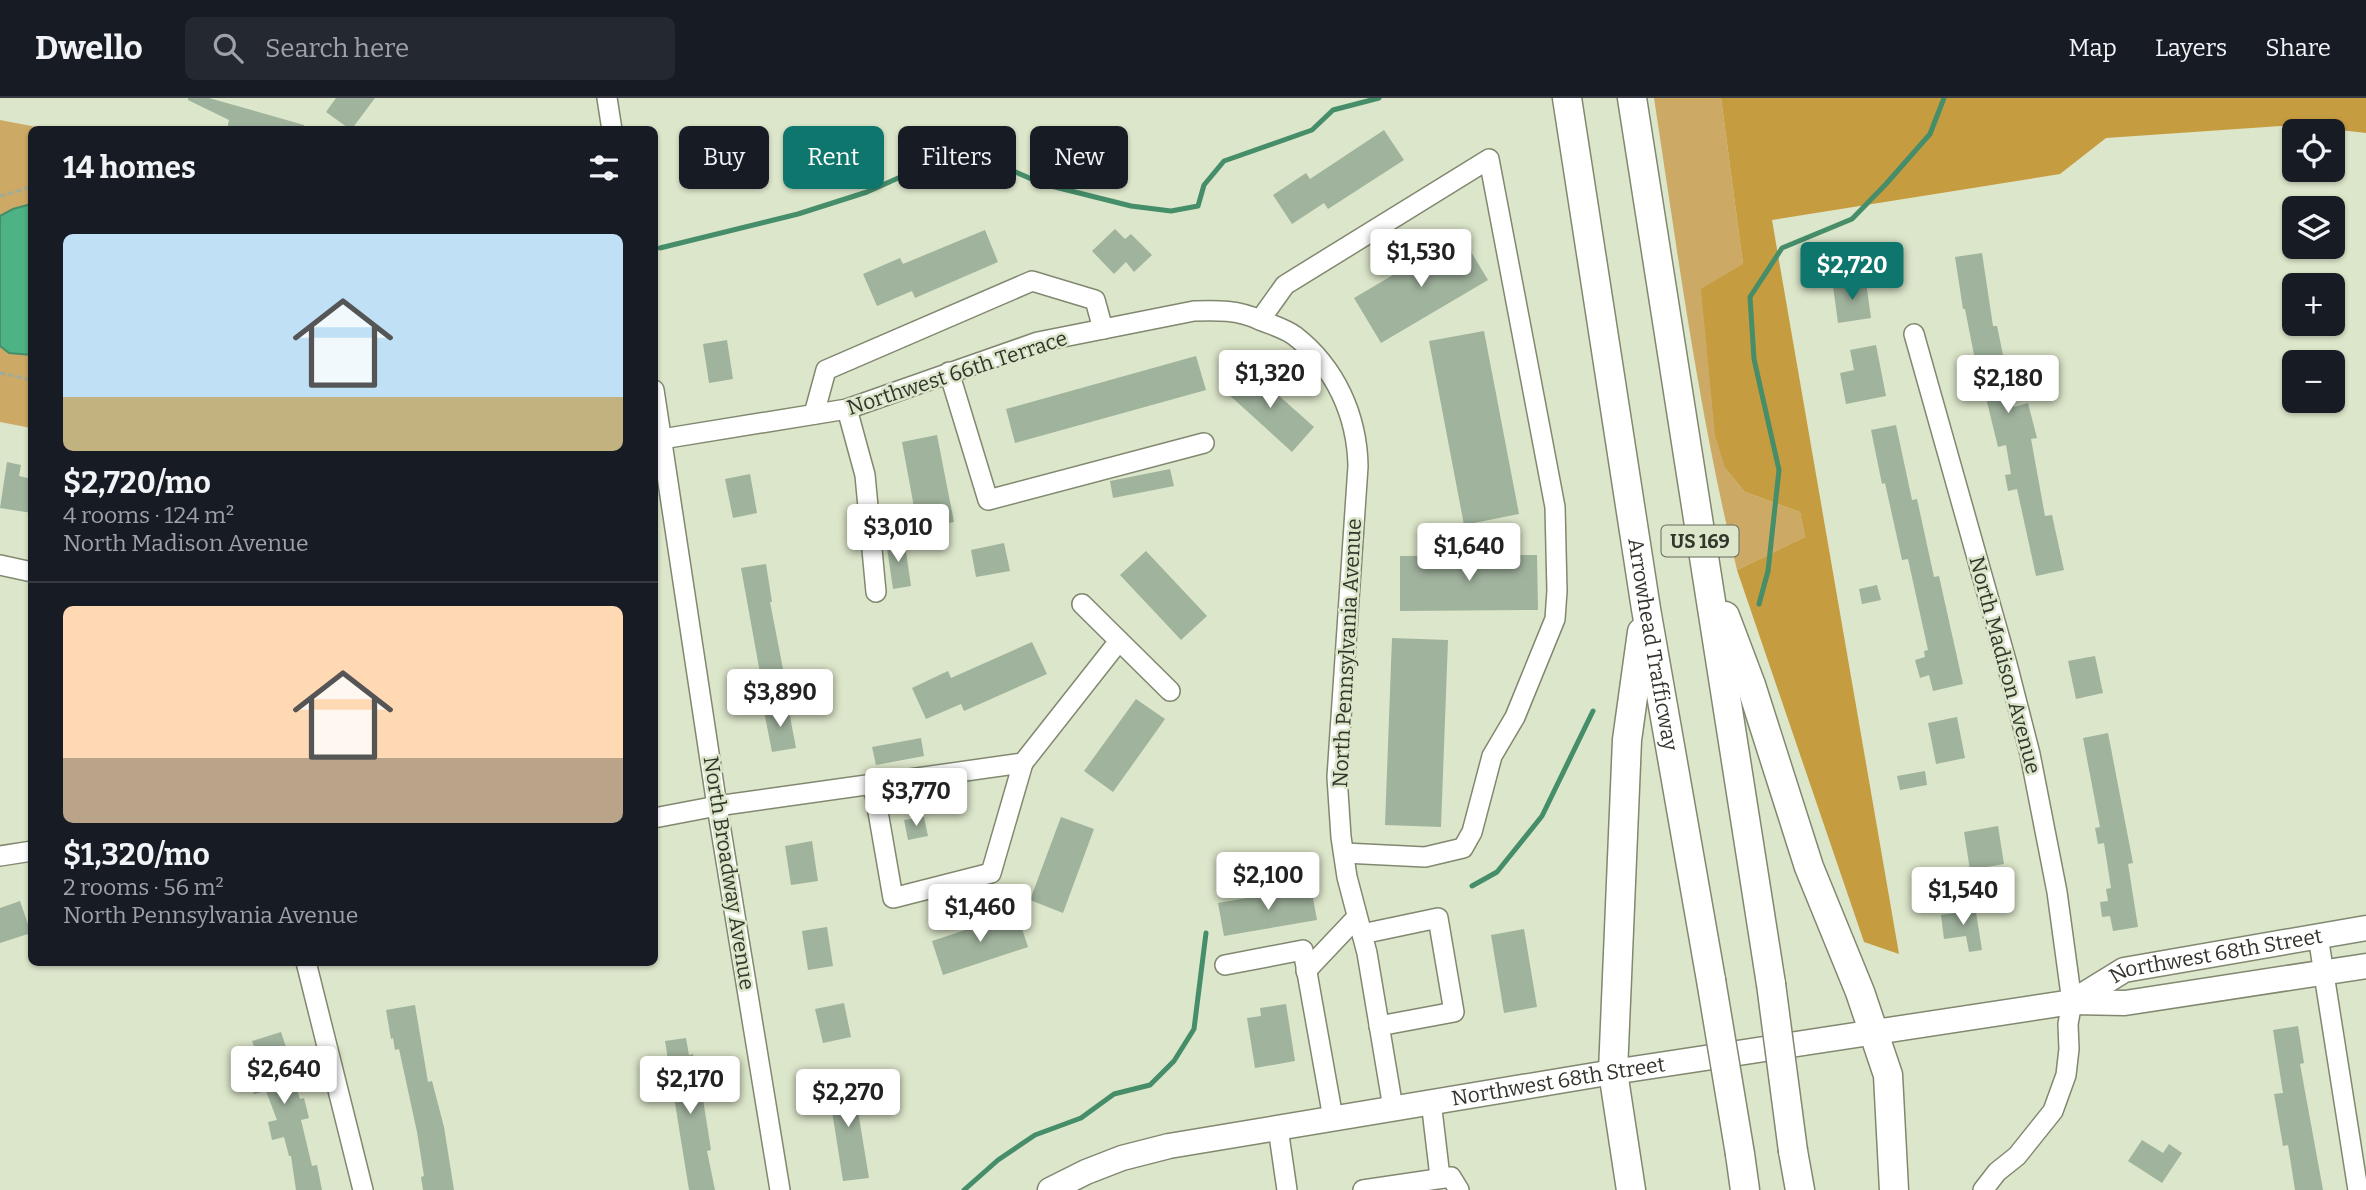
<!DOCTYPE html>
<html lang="en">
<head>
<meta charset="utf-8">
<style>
  :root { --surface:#171b24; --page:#242831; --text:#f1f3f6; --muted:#9ea1a6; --line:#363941; --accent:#0f766e }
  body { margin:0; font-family:Bitter,serif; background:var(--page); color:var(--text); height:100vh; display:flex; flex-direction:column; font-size:26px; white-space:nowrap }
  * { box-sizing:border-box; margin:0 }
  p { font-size:23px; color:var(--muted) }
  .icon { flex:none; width:38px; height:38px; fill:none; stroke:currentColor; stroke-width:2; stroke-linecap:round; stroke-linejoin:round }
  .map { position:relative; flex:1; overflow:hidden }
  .details { position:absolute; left:28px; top:28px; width:630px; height:840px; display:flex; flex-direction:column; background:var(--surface); border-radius:10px; box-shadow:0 2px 5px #0004 }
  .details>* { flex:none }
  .hud { position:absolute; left:679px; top:28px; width:665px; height:63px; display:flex; gap:14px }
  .buttons { position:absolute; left:2282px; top:21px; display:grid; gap:14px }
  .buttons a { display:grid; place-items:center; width:63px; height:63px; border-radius:10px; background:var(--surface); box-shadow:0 2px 5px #0004; font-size:35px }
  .price { position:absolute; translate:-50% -60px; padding:0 16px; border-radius:7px; background:#fff; color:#222; font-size:23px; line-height:46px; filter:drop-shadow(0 2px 4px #0008) }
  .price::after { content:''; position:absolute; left:50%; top:42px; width:21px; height:16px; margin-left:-10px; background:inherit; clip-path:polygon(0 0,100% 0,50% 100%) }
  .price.selected { background:var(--accent); color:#fff }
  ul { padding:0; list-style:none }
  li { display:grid; align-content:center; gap:14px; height:371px; padding:0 35px }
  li+li { border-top:2px solid var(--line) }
  li span { display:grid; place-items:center; height:217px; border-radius:10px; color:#555 }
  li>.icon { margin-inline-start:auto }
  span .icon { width:126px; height:126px; fill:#fffc; stroke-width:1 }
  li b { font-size:30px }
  h2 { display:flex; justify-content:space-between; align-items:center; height:84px; padding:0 35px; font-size:30px }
  .tag { padding:0 24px; border-radius:10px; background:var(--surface); box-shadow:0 2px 5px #0004; font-size:24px; line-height:63px }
  .tag.selected { background:var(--accent); color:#fff }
  header { display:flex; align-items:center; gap:42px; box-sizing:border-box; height:98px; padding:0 35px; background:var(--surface); border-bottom:2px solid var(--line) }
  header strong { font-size:33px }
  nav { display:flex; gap:38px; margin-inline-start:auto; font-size:24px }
  .search { width:490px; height:63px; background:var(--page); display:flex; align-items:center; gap:18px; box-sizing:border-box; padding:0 24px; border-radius:10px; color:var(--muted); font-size:26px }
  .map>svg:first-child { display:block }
  .green { fill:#ca6 }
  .forest { fill:#c69c41 }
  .water { fill:#4eb384; stroke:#468d69; stroke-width:2 }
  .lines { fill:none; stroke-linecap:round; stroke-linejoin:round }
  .stream { stroke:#468d69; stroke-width:5 }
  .building { fill:#a0b39d }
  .minor-casing { stroke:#80886f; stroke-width:22 }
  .major-casing { stroke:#80886f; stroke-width:27 }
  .highway-casing { stroke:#80886f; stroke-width:31 }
  .path { stroke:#a3ab95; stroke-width:3.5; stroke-dasharray:5 3.5; stroke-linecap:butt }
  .minor { stroke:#fff; stroke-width:19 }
  .major { stroke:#fff; stroke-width:24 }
  .highway { stroke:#fff; stroke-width:28 }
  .highway-bridge-casing { stroke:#80886f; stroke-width:31; stroke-linecap:butt }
  .highway-bridge { stroke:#fff; stroke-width:28 }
  .labels { text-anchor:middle; stroke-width:5; stroke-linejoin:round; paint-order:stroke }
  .shield { fill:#dce6ca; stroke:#656a5b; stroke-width:2 }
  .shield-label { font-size:19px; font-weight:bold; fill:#32352b }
  .street-label { font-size:21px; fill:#32352b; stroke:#dce6ca }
</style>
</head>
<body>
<header>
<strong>Dwello</strong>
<div class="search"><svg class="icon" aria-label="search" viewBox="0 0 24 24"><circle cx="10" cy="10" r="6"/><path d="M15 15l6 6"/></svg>Search here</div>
<nav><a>Map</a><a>Layers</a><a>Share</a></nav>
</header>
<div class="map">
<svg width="2366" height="1092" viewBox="0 0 2366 1092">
  <rect width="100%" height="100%" fill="#dce6ca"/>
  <g class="green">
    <path d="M1654 0H1721L1743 166 1725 370 1745 394 1800 414 1805 439 1737 472C1699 316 1678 158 1654 0Z"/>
    <polygon points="0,22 47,31 32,32 31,330 0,324"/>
  </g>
  <polygon class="forest" points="1721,0 2366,0 2366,35 2297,27 2106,40 2060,76 1772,122 1899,856 1864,844 1737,472 1805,439 1800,414 1745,394 1725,370 1715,337 1701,191 1743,166"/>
  <polygon class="water" points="31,106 32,106 31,257 9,255 0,248 0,118 13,111"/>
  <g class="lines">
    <g class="stream">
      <polyline points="660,150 798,116 867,94 916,72 964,58 1006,53 1011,72 1043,86 1131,108 1171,113 1198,108 1204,87 1224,63 1312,32 1333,12 1379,0"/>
      <polyline points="1759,506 1768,473 1779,372 1754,261 1750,199 1782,150 1852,121 1886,86 1930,36 1944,0"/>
      <polyline points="1472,788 1497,774 1542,718 1593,613"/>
      <polyline points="964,1092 998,1062 1035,1037 1081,1020 1114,996 1150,987 1174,963 1194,931 1206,835"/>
    </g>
  </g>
  <g class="building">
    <polygon points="188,0 209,0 304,27 304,32 227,32 229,22 188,2"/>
    <polygon points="336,0 375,0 351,32 326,14"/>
    <polygon points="1384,32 1404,62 1328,111 1324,105 1292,126 1273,97 1306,75 1310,81"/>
    <polygon points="1115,131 1125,141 1131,136 1152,157 1134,174 1126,164 1114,176 1092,153"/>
    <polygon points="985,132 998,164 915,200 912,193 877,208 863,176 900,160 903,166"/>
    <polygon points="1461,137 1488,182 1381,245 1354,200"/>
    <polygon points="1982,155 1993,228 1997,228 2014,309 2028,305 2037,340 2031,341 2045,418 2052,417 2064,472 2036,478 2017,391 2008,393 2005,377 2011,376 2006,347 1998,349 1979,271 1977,272 1965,211 1963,211 1955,159"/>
    <polygon points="1866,184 1871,220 1838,225 1833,188"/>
    <polygon points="1484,233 1519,416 1464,427 1429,243"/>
    <polygon points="727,242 733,281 709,285 703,246"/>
    <polygon points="1876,247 1886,298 1846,306 1840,275 1854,272 1850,252"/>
    <polygon points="1196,258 1206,292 1015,345 1006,311"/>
    <polygon points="1248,270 1314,329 1292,354 1226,294"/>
    <polygon points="1896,327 1912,402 1917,401 1934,479 1939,478 1963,586 1933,593 1929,577 1920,580 1915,562 1925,559 1924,553 1928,552 1908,461 1902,462 1885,385 1882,386 1871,332"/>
    <polygon points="937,337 954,424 918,431 902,344"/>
    <polygon points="7,364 21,367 19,378 32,381 32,415 0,410"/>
    <polygon points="1170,371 1174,388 1113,400 1110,383"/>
    <polygon points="750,376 757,415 733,420 725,381"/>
    <polygon points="904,440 911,488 893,491 886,443"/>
    <polygon points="1004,445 1010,473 976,479 971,452"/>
    <polygon points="1146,453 1207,518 1181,542 1120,477"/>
    <polygon points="1537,457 1538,512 1400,513 1400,458"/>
    <polygon points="766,466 772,504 770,504 783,571 760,575 741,470"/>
    <polygon points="1877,487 1881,502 1862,506 1859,491"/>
    <polygon points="1392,540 1448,542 1441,729 1385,727"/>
    <polygon points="1032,544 1047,576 964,613 961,606 926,621 912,590 948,573 951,580"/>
    <polygon points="2095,558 2103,595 2076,601 2068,563"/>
    <polygon points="1136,601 1165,621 1113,694 1084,673"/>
    <polygon points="788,608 796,650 772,654 764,613"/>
    <polygon points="1957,619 1965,660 1936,666 1928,625"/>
    <polygon points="2108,635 2133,765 2128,766 2138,829 2113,833 2110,818 2102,819 2100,804 2108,803 2106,791 2111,790 2104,745 2098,746 2095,730 2100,729 2083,640"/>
    <polygon points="921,640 924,658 876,667 872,649"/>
    <polygon points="1925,673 1927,687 1900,692 1897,678"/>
    <polygon points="924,719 928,738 908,742 904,722"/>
    <polygon points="1061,719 1094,731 1063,815 1030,802"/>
    <polygon points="1998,728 2004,766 1970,772 1964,734"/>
    <polygon points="812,743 818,783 791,787 785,748"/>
    <polygon points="1311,789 1317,822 1224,838 1218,805"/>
    <polygon points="20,803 31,835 0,845 0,810"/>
    <polygon points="1975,808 1982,852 1969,854 1966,838 1944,841 1941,817 1962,814 1961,810"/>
    <polygon points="1017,815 1028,849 943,877 932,843"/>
    <polygon points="827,829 833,868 808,872 802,833"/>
    <polygon points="1524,831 1537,909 1504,915 1491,837"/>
    <polygon points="844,905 851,939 823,945 815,911"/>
    <polygon points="1286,906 1295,963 1255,970 1247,920 1261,918 1260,910"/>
    <polygon points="415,907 428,984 432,983 444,1029 454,1092 423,1092 421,1079 424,1078 417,1034 399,951 395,952 393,940 391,941 386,912"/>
    <polygon points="2298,928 2304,965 2300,966 2323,1092 2295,1092 2288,1047 2283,1048 2274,996 2283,995 2273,932"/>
    <polygon points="281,934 286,949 283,950 300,1001 304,1000 309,1020 301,1022 312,1068 317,1067 322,1092 296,1092 291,1058 289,1058 284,1039 272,1042 268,1024 277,1022 266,993 254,996 245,971 251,969 248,959 257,956 252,943"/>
    <polygon points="686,940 689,957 693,956 700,1001 703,1001 711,1052 707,1053 715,1092 689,1092 665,943"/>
    <polygon points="852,977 869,1080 843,1083 827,981"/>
    <polygon points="2142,1042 2163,1055 2169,1046 2182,1055 2162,1085 2128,1063"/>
  </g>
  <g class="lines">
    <g class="minor-casing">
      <g id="minor">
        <polyline points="607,0 612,32"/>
        <path d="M1260 222C1272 227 1286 231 1295 238 1336 270 1357 318 1358 368L1337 679 1341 739 1347 779 1367 855 1393 1010"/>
        <polyline points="1914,236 2007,566 2030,656 2057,794 2072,904 2068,926 2069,951 2066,977 2053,1013 2017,1058 1997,1074 1983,1092"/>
        <polyline points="949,274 988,402 1204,345"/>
        <polyline points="654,292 717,708 780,1092"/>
        <polyline points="847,311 865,377 876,494"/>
        <polyline points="814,316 826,272 1032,183 1095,202 1103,231"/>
        <path d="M662 341 847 311 1038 244 1194 213C1218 212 1238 212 1260 222L1285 187 1489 61 1555 409 1557 493 1555 521 1515 619 1492 658 1472 734 1463 750 1425 759 1344 755"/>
        <polyline points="0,467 32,474"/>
        <polyline points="1082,506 1170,593"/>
        <polyline points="873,685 893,800 991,775 1023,665"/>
        <polyline points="654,720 717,708 1023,665 1119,543"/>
        <polyline points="0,758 32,753"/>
        <polyline points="1362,836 1438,820 1454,914 1379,928"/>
        <polyline points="2318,838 2358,1092"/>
        <polyline points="306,864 363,1092"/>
        <polyline points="1225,867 1303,852 1333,1020"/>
        <polyline points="1306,873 1357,819"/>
        <polyline points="1431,1003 1440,1079"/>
        <polyline points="1278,1030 1287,1092"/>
        <polyline points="1363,1092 1451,1079 1459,1092"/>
      </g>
    </g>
    <g class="major-casing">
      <g id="major">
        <path id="s1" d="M2072 904 2124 872 2366 830"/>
        <path id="s2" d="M1050 1092 1086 1074 1122 1060 1169 1048 1613 974 2072 904 2125 905 2366 868"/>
      </g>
    </g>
    <g class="highway-casing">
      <g id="highway">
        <path id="s3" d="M1567 0 1646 511 1711 882"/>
        <polyline points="1632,0 1771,886"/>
        <polyline points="1725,518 1751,587 1809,769 1860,894 1888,977 1894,1092"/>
        <polyline points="1793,1053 1800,1092"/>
        <polyline points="1740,1056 1745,1092"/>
        <polyline points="1631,1092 1613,974 1627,642 1642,534"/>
      </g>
    </g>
    <g class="path">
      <polyline points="0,98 32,89"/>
      <polyline points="0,275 32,282"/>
    </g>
    <use href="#minor" class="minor"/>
    <use href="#major" class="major"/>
    <use href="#highway" class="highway"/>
    <g class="highway-bridge-casing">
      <g id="highway-bridge">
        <polyline points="1711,882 1740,1056"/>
        <polyline points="1771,886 1793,1053"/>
      </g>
    </g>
    <use href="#highway-bridge" class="highway-bridge"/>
  </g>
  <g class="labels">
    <rect class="shield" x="1661.5" y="427.5" width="77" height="31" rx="5"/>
    <g class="shield-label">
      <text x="1700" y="450">US 169</text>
    </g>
    <g class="street-label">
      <text transform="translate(957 275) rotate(-18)" y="7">Northwest 66th Terrace</text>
      <text dy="7" stroke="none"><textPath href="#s3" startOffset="553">Arrowhead Trafficway</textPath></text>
      <text transform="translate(1347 555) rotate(-87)" y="7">North Pennsylvania Avenue</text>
      <text transform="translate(2005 567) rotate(75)" y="7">North Madison Avenue</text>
      <text transform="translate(729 775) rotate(81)" y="7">North Broadway Avenue</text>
      <text dy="7" stroke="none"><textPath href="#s1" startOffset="154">Northwest 68th Street</textPath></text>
      <text dy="7" stroke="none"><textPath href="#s2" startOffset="522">Northwest 68th Street</textPath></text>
    </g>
  </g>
</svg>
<div class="buttons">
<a><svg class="icon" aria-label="locate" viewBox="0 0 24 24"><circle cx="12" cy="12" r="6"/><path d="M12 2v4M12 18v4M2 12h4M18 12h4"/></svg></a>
<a><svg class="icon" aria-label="layers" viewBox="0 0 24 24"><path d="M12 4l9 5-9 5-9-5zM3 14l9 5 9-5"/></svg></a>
<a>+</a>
<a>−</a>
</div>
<b class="price" style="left:1421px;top:191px">$1,530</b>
<b class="price selected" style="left:1852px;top:204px">$2,720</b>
<b class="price" style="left:1270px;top:312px">$1,320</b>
<b class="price" style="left:2008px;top:317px">$2,180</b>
<b class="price" style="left:898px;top:466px">$3,010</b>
<b class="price" style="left:1469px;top:485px">$1,640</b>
<b class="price" style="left:780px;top:631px">$3,890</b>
<b class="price" style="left:916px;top:730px">$3,770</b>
<b class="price" style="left:1268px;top:814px">$2,100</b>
<b class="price" style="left:1963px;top:829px">$1,540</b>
<b class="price" style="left:980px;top:846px">$1,460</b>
<b class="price" style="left:284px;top:1008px">$2,640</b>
<b class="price" style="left:690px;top:1018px">$2,170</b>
<b class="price" style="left:848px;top:1031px">$2,270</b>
<div class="hud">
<a class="tag">Buy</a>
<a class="tag selected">Rent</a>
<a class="tag">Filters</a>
<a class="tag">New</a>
</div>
<section class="details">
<h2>14 homes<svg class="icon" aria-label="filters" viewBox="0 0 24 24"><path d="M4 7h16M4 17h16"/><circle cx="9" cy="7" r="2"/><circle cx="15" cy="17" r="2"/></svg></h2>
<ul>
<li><span style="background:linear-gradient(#bfe0f5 75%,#c2b280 0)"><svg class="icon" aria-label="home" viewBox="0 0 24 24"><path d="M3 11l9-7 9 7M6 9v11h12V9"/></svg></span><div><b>$2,720/mo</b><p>4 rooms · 124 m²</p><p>North Madison Avenue</p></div></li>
<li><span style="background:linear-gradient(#ffd9b3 70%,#b9a48a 0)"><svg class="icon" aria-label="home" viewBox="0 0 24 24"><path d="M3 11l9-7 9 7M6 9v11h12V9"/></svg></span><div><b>$1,320/mo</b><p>2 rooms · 56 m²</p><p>North Pennsylvania Avenue</p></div></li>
</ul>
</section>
</div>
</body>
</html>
